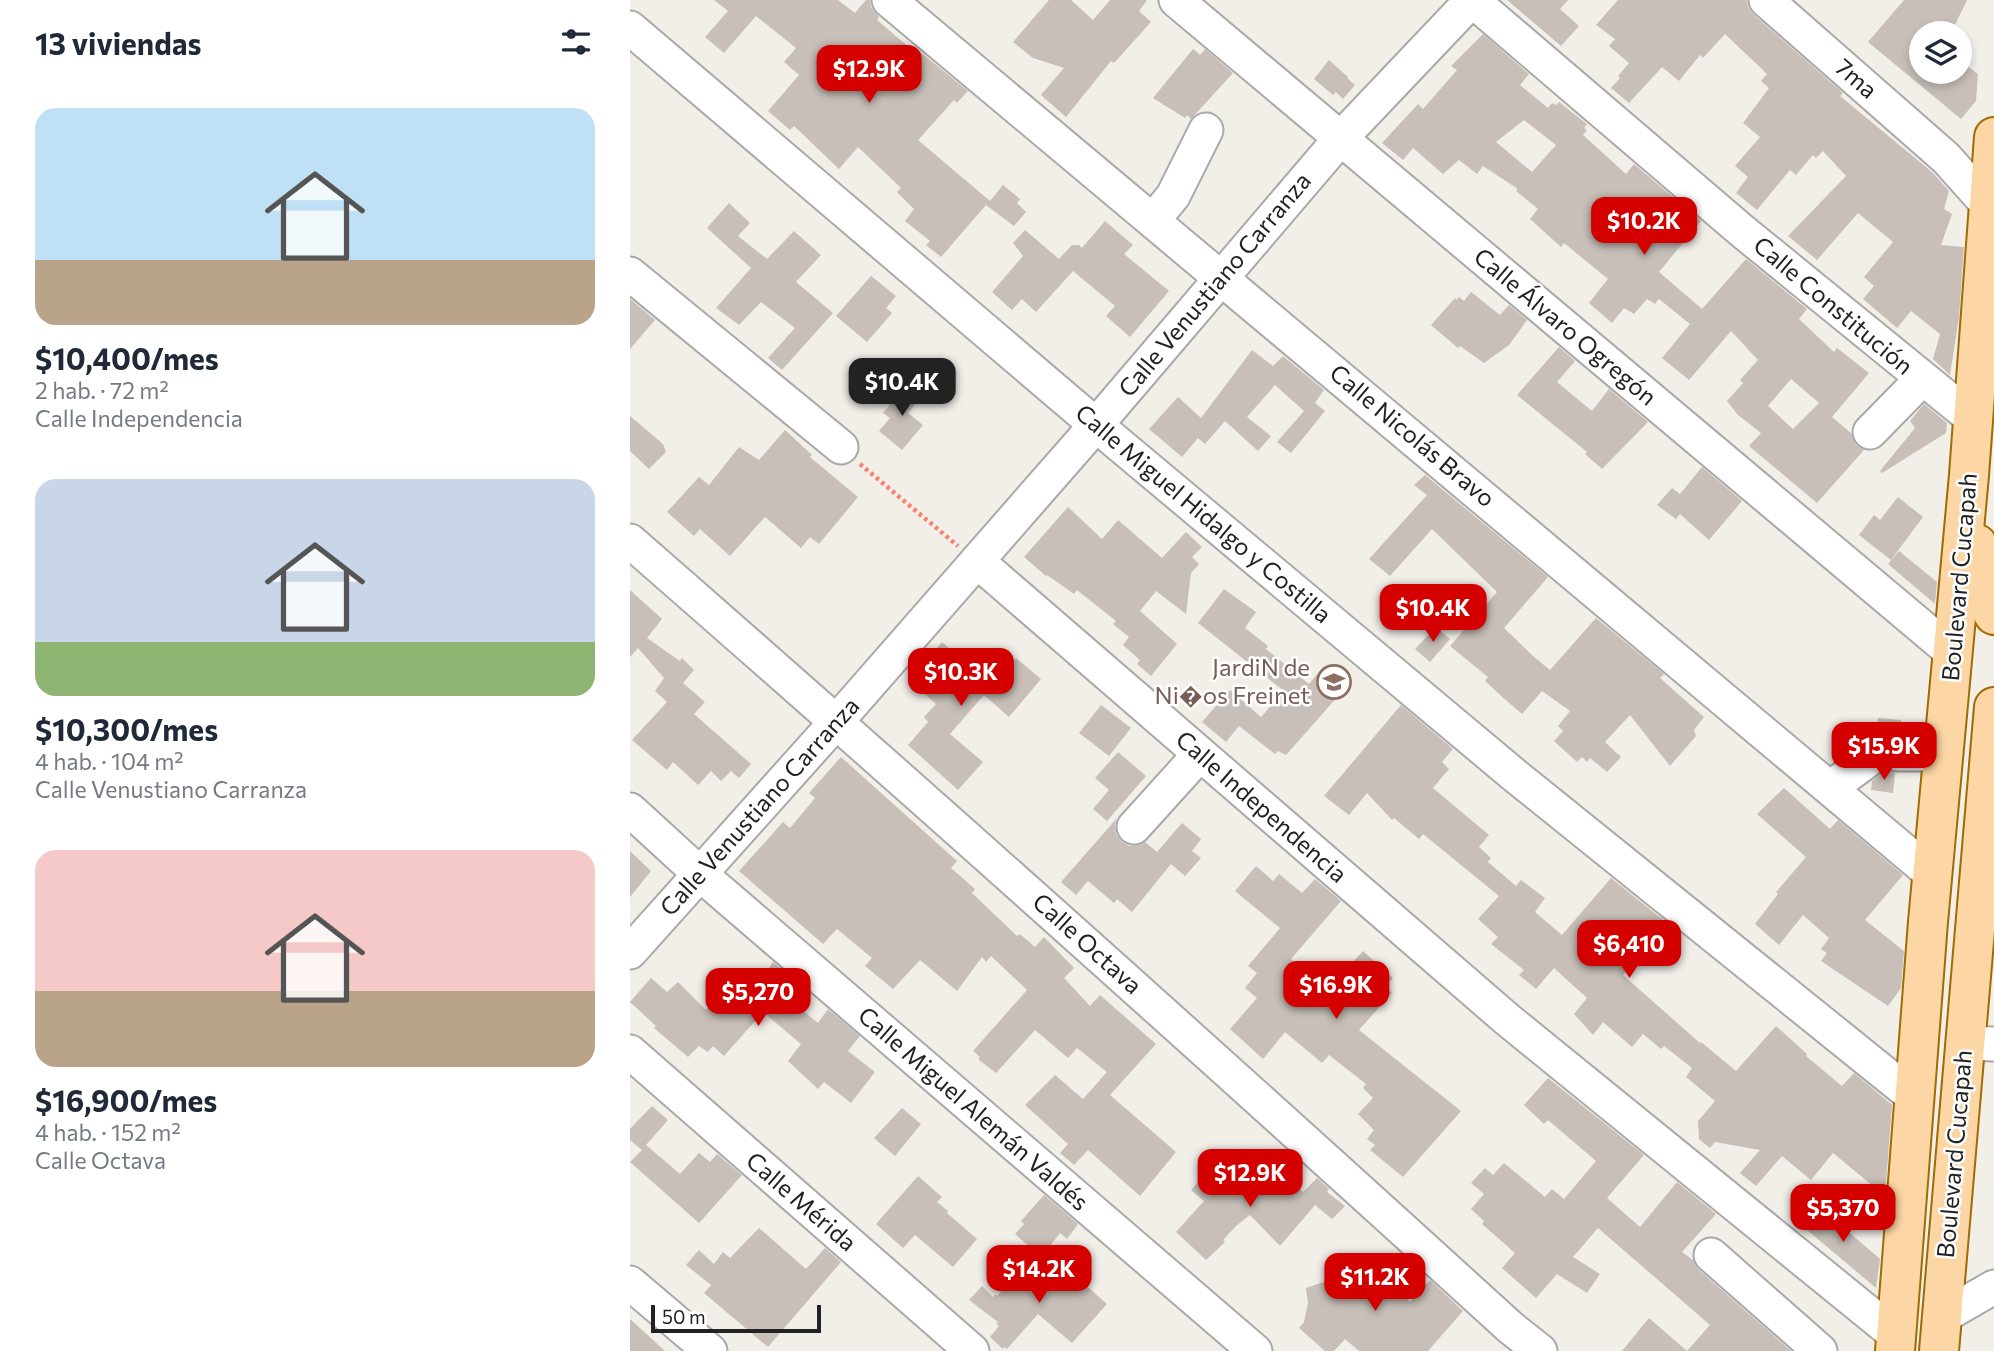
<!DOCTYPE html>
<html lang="es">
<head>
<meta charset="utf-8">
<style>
  :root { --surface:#fff; --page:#f2f2f3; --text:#1f2937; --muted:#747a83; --accent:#d40000 }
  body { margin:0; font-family:Commissioner,sans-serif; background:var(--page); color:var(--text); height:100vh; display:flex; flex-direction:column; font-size:26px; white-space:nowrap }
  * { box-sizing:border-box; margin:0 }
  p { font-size:23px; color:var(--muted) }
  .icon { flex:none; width:38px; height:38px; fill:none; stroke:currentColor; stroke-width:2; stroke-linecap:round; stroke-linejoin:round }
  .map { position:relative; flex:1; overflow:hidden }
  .panel { display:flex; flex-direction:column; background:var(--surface); width:630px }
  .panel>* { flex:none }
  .controls { position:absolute; left:1279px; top:21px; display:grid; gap:14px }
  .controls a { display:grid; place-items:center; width:63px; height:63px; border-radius:50%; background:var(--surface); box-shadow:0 4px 10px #0003; font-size:35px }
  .scale { position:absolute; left:21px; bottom:18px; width:170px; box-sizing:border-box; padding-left:7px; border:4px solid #222; border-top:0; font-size:19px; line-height:24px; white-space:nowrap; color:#222; -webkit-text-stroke:5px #fff; paint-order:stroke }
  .price { position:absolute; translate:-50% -60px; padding:0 16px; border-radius:14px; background:var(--accent); color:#fff; font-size:23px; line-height:46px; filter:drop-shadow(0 2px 4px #0008) }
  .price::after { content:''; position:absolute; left:50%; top:42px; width:21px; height:16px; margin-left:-10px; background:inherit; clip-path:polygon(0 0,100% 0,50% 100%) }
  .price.current { background:#222; color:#fff }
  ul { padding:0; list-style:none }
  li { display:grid; align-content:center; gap:14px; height:371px; padding:0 35px }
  li span { display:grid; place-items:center; height:217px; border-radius:21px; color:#555 }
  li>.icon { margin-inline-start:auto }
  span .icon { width:126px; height:126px; fill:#fffc; stroke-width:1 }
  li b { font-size:30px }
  h2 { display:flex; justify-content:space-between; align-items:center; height:84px; padding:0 35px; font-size:30px }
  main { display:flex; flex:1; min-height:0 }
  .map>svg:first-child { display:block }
  .building { fill:#c7bfb8; fill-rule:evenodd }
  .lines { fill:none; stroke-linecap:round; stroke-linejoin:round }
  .minor-casing { stroke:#a9a9a9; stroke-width:37 }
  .major-casing { stroke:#a06b00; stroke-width:42 }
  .path { stroke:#fa8072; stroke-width:4.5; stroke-dasharray:3.5 3.5; stroke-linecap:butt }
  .minor { stroke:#fff; stroke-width:33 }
  .major { stroke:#fcd6a4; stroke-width:38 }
  .labels { text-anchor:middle; stroke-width:5; stroke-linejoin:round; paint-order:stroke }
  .street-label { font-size:24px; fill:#222; stroke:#fff }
  .education-label { font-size:24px; fill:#785e54; stroke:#fff; text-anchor:end }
</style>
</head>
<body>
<main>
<section class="panel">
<h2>13 viviendas<svg class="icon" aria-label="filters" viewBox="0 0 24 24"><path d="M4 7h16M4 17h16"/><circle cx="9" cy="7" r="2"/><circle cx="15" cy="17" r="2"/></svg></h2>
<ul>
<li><span style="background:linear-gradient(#bfe0f5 70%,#b9a48a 0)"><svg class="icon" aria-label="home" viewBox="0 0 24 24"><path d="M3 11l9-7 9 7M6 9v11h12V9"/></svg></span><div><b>$10,400/mes</b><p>2 hab. · 72 m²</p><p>Calle Independencia</p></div></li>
<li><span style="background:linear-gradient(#c9d6e8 75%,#8fb573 0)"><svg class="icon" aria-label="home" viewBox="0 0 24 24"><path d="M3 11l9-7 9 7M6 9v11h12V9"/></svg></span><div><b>$10,300/mes</b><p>4 hab. · 104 m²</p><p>Calle Venustiano Carranza</p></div></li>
<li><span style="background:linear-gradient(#f6c9c9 65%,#b9a48a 0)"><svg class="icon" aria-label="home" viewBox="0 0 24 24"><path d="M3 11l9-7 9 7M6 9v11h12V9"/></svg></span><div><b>$16,900/mes</b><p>4 hab. · 152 m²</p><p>Calle Octava</p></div></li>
</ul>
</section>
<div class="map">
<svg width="1364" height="1351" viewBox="0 0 1364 1351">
  <rect width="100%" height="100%" fill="#f2efe9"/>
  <g class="building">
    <polygon points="84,0 208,0 225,13 236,0 240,0 241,7 249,17 247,20 287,54 289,51 338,91 327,103 324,100 288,140 360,201 373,185 390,199 387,203 396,212 384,226 356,205 311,257 296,245 300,241 275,221 284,209 267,192 271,188 228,147 209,169 164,126 160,130 138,111 169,75 154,62 166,48 126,16 94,53 75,37 98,11"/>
    <polygon points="419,0 441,0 463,20 480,0 517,0 509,11 521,22 484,63 481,61 436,117 411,95 434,68 403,58 383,42"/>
    <polygon points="877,0 938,0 930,9 949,26 931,46"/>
    <polygon points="988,0 1117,0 1118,7 1123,14 1213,93 1210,96 1302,172 1319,191 1314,209 1322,214 1311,245 1334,247 1329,317 1320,375 1303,359 1310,334 1281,311 1267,328 1233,299 1244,286 1234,277 1263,242 1228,213 1187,260 1158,236 1216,176 1193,151 1186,158 1183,155 1166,175 1160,170 1127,210 1106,193 1118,177 1105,166 1130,137 1113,123 1139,88 1131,81 1137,74 1095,34 1073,58 1070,55 1049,81 1032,67 999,103 981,88 990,78 988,76 999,63 979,46 985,39 966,25"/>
    <polygon points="1274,0 1337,0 1321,33 1292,33 1292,72 1330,72 1330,61 1348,74 1346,101 1331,119 1238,42"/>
    <path d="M853 34 899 74 890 85 918 108 922 103 926 105 929 102 957 124 954 128 957 130 953 135 996 174 1004 164 1071 221 1029 272 1072 309 1116 259 1177 309 1169 319 1204 352 1207 348 1239 373 1202 417 1221 433 1226 445 1234 450 1187 503 1119 446 1131 433 1108 415 1097 401 1113 383 1110 380 1128 360 1101 331 1059 380 1032 358 1060 324 1029 299 1025 304 1017 299 1004 314 994 308 982 323 959 303 978 279 934 243 931 247 900 219 908 209 886 191 888 189 853 166 847 174 829 160 813 174 783 148 773 160 752 143 788 104 793 109 827 70 821 66ZM894 120 926 145 902 172 866 142ZM1161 379 1189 403 1163 429 1138 406Z"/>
    <polygon points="563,49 570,55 575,49 603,73 561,119 557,115 555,118 523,98"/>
    <polygon points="699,60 718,77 717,78 725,85 713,99 706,92 703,95 684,79"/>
    <polygon points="99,203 120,223 108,236 137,259 164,231 191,255 166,282 203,313 152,370 138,358 165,328 131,302 109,325 86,308 121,268 77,228"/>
    <polygon points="475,221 503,245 494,254 539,291 500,337 476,316 485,306 443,271 406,312 392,299 382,310 362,292 393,256 383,243 395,230 429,259 442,245 449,245 452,248"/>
    <polygon points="241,276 266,296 256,308 262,313 237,342 206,316"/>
    <polygon points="841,292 870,315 879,305 897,320 879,345 854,363 830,346 828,348 801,325 825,298 827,300 829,297 834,301"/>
    <polygon points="0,299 25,320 0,349"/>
    <polygon points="929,347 945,361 927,382 962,411 979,389 1018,422 972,469 955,454 957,452 887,395"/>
    <polygon points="622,350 643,366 653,356 694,390 685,403 695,411 661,453 647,442 674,411 645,385 617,417 641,436 628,451 595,421 575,444 568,438 552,457 519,429 548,397 571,418"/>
    <polygon points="277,384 292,396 278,413 293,425 272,450 249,431 260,418 253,413"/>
    <polygon points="1294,404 1317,423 1316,433 1252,473 1250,471 1285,428 1280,421"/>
    <polygon points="0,416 33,444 36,452 19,469 0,451"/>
    <polygon points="155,430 182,455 180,457 228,497 189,544 180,537 171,548 135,517 100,556 70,529 64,536 37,512 69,477 79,485 109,447 129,460"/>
    <polygon points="1072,467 1112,501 1079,540 1050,514 1046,519 1027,505 1042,488 1050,494"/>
    <polygon points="795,475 918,577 874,628 903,656 920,670 966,618 1034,674 1030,678 1074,717 1064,730 1066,736 1040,766 1000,715 975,742 991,757 977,772 960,758 957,762 952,757 947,762 924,741 933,731 928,726 940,711 912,691 892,714 869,694 855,681 858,677 820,646 867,592 802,529 760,576 739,559 797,495 784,485"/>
    <polygon points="1268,497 1293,517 1261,560 1229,535 1244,515 1250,520"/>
    <polygon points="438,507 472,539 488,520 532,558 556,532 572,547 562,557 569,564 561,573 556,614 526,591 510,611 547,644 521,676 507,664 510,660 493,645 499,637 483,624 486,621 447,590 444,594 417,575 416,576 394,557"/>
    <polygon points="1269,551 1307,582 1305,604 1258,564"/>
    <polygon points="594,589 626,612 615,628 638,646 636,649 679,684 694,666 717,686 656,755 648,751 645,754 609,726 596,742 572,722 600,690 631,717 654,691 568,623"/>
    <polygon points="0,590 32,619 17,638 50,661 52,658 64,670 53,683 75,702 64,714 121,764 109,778 101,771 91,781 81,771 68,785 43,762 37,770 2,740 37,702 25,691 34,678 8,648 0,657"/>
    <polygon points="806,627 820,639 800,662 785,649"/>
    <polygon points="312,642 362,686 386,658 411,679 379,717 354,695 320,734 353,762 328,790 278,745 298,722 294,717 306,704 279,680"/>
    <polygon points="471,705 501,728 479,756 449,733"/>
    <polygon points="771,705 823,749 812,762 819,769 803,788 859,835 849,847 861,858 858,862 886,886 891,880 915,898 905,912 932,935 981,878 1037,923 993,975 1070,1043 1071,1042 1106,1071 1146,1026 1177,1054 1176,1056 1212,1086 1224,1073 1262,1105 1255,1196 1203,1153 1181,1180 1152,1156 1126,1186 1110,1173 1130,1150 1085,1142 1080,1148 1069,1139 1068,1121 1085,1101 1056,1077 1062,1068 1034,1046 1031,1049 1013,1034 1002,1047 973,1022 963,1035 944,1014 957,998 924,968 906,989 889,975 894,970 861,944 868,937 848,919 869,896 793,834 789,839 764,818 762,820 737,793 719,815 694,796"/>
    <polygon points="1248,718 1271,720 1270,735 1255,739 1246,736"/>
    <polygon points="488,752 516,776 477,821 463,809 479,790 465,778"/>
    <polygon points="211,757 327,861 321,868 345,889 342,893 387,936 390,934 405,947 414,937 444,968 434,978 460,1006 470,995 526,1044 480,1095 546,1152 510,1196 458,1150 444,1165 430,1153 438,1144 395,1105 425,1075 453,1099 477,1072 447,1048 438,1058 405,1030 366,1073 348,1059 350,1057 343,1051 397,990 361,956 356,962 352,957 327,991 290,960 263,989 235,966 242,958 207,929 193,944 109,871 153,822 160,828 185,798 179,793"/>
    <polygon points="1257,770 1265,773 1263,793 1241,790 1242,781"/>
    <polygon points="1154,788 1200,829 1208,820 1273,875 1235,920 1274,951 1271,988 1258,1006 1191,961 1197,953 1191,949 1199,938 1173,915 1149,945 1125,924 1148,894 1146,892 1176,857 1127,814"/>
    <polygon points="487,818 485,824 486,834 491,841 499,846 509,845 515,842 527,852 552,823 571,839 562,851 571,858 555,876 541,864 502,912 487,899 484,903 458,881 446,895 431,882"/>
    <polygon points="0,851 21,871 0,897"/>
    <polygon points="626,866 643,881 649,874 672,893 685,879 711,901 661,959 696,992 733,951 763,978 755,987 762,993 729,1030 831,1111 773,1177 740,1150 745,1145 737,1139 744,1130 728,1114 743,1098 733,1088 736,1084 699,1055 692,1063 655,1032 633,1059 600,1029 627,998 615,988 627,973 618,966 650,928 605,891"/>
    <polygon points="143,962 166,982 156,997 188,1023 198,1009 230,1036 218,1051 245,1072 221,1103 194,1082 188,1089 158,1061 171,1044 133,1012 94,1056 83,1046 78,1052 69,1046 58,1057 24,1028 26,1026 0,1002 21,978 37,992 48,982 76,1010 104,978 122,993"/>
    <polygon points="918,1078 1014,1155 977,1198 1010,1227 1047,1182 1086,1214 1052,1252 1063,1260 1068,1269 1161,1351 1057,1351 1080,1325 968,1228 943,1257 970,1274 957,1293 927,1274 906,1298 872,1268 885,1253 852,1224 854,1221 841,1209 854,1194 841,1183 855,1168 863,1175 874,1163 915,1197 922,1189 934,1199 966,1161 918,1120 914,1124 894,1105"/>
    <polygon points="22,1106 38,1120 16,1145 50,1174 69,1153 80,1162 87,1154 112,1175 69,1223 0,1162 12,1150 0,1140 0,1129"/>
    <polygon points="272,1108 291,1124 265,1156 244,1138"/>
    <polygon points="583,1165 586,1168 589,1165 603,1177 605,1176 625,1193 641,1174 647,1179 650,1177 658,1183 660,1181 673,1192 687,1178 699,1189 697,1192 715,1206 702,1219 685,1205 650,1246 620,1215 606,1226 593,1240 595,1242 576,1260 546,1232 574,1201 561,1190"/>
    <polygon points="288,1176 312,1197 307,1202 318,1211 317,1213 347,1239 323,1267 285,1235 273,1248 246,1224"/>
    <polygon points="414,1195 448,1224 437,1239 430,1233 411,1257 385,1234 394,1224 391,1221"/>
    <polygon points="1186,1204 1250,1259 1246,1288 1170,1224"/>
    <polygon points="129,1228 176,1269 195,1248 211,1262 138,1347 74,1293 81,1285 56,1265 69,1250 84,1264 93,1252 100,1258"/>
    <polygon points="399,1258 431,1288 443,1274 477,1304 442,1343 408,1314 377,1349 374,1347 373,1349 360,1337 369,1326 366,1324 368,1322 339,1300 352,1286 363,1297 365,1294 367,1296"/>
    <polygon points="735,1260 780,1302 800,1280 833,1311 798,1351 729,1351 715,1339 704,1351 695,1351 669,1328 674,1322 678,1303 676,1288 700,1280 698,1272"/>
    <polygon points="1019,1318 1057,1351 992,1351"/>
    <polygon points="0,1319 35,1351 0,1351"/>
  </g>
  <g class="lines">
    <g class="minor-casing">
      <g id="minor">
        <polyline points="259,0 1303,875"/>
        <polyline points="546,0 1324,654"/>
        <polyline points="842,0 1111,230 1343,419"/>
        <polyline points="1136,0 1316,158 1358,205"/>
        <polyline points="0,28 466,425 883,774 1284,1097"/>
        <polyline points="523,220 543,196 576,130"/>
        <polyline points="0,274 211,447"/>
        <polyline points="1240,432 1292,379"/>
        <path d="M0 541C297 800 590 1063 881 1328L910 1351"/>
        <polyline points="347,561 878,1020 1267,1336"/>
        <polyline points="1267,754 1314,754"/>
        <polyline points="1200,788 1245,755"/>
        <polyline points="0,810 70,874 625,1351"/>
        <polyline points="504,827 570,754"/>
        <polyline points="0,952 207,721 466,425 710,139 842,0"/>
        <polyline points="1334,1043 1364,1044"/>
        <polyline points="0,1052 342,1351"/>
        <polyline points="1081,1255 1190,1351"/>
        <polyline points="0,1283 80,1351"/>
        <polyline points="1312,1317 1364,1287"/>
      </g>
    </g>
    <g class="major-casing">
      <g id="major">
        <polyline points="1347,544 1359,607 1364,615"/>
        <polyline points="1265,1351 1298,922 1339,475 1364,137"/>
        <polyline points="1309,1351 1364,707"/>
      </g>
    </g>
    <polyline class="path" points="230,464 328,546"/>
    <use href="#minor" class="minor"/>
    <use href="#major" class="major"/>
  </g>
  <defs>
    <g id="school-ring" transform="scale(1.75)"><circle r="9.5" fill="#fff" stroke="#8d6e63" stroke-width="1.5"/><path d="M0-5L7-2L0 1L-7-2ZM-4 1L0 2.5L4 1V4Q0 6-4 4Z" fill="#8d6e63"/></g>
  </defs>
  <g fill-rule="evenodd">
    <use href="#school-ring" x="704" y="682"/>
  </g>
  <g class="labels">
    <g class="street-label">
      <text transform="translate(1226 79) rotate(41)" y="8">7ma</text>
      <text transform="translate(585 285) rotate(-50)" y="8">Calle Venustiano Carranza</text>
      <text transform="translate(1203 306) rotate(40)" y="8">Calle Constitución</text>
      <text transform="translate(935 327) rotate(40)" y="8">Calle Álvaro Ogregón</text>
      <text transform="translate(782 436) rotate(40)" y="8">Calle Nicolás Bravo</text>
      <text transform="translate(573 514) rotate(40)" y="8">Calle Miguel Hidalgo y Costilla</text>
      <text transform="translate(1330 577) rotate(-85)" y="8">Boulevard Cucapah</text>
      <text transform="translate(130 807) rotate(-48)" y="8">Calle Venustiano Carranza</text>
      <text transform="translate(631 807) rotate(41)" y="8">Calle Independencia</text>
      <text transform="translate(457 944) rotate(42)" y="8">Calle Octava</text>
      <text transform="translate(343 1109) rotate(41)" y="8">Calle Miguel Alemán Valdés</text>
      <text transform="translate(1325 1154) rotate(-85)" y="8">Boulevard Cucapah</text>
      <text transform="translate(171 1202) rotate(41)" y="8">Calle Mérida</text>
    </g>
    <g class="education-label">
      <text x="680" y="676">JardiN de<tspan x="680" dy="28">Ni�os Freinet</tspan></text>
    </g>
  </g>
</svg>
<div class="controls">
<a><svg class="icon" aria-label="layers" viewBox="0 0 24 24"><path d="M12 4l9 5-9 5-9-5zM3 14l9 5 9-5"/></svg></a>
</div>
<div class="scale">50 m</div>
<b class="price" style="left:239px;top:105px">$12.9K</b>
<b class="price" style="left:1014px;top:257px">$10.2K</b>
<b class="price current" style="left:272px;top:418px">$10.4K</b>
<b class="price" style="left:803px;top:644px">$10.4K</b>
<b class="price" style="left:331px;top:708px">$10.3K</b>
<b class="price" style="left:1254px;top:782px">$15.9K</b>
<b class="price" style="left:999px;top:980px">$6,410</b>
<b class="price" style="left:706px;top:1021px">$16.9K</b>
<b class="price" style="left:128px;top:1028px">$5,270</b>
<b class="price" style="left:620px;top:1209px">$12.9K</b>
<b class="price" style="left:1213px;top:1244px">$5,370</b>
<b class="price" style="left:409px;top:1305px">$14.2K</b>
<b class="price" style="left:745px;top:1313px">$11.2K</b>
</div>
</main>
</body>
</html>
